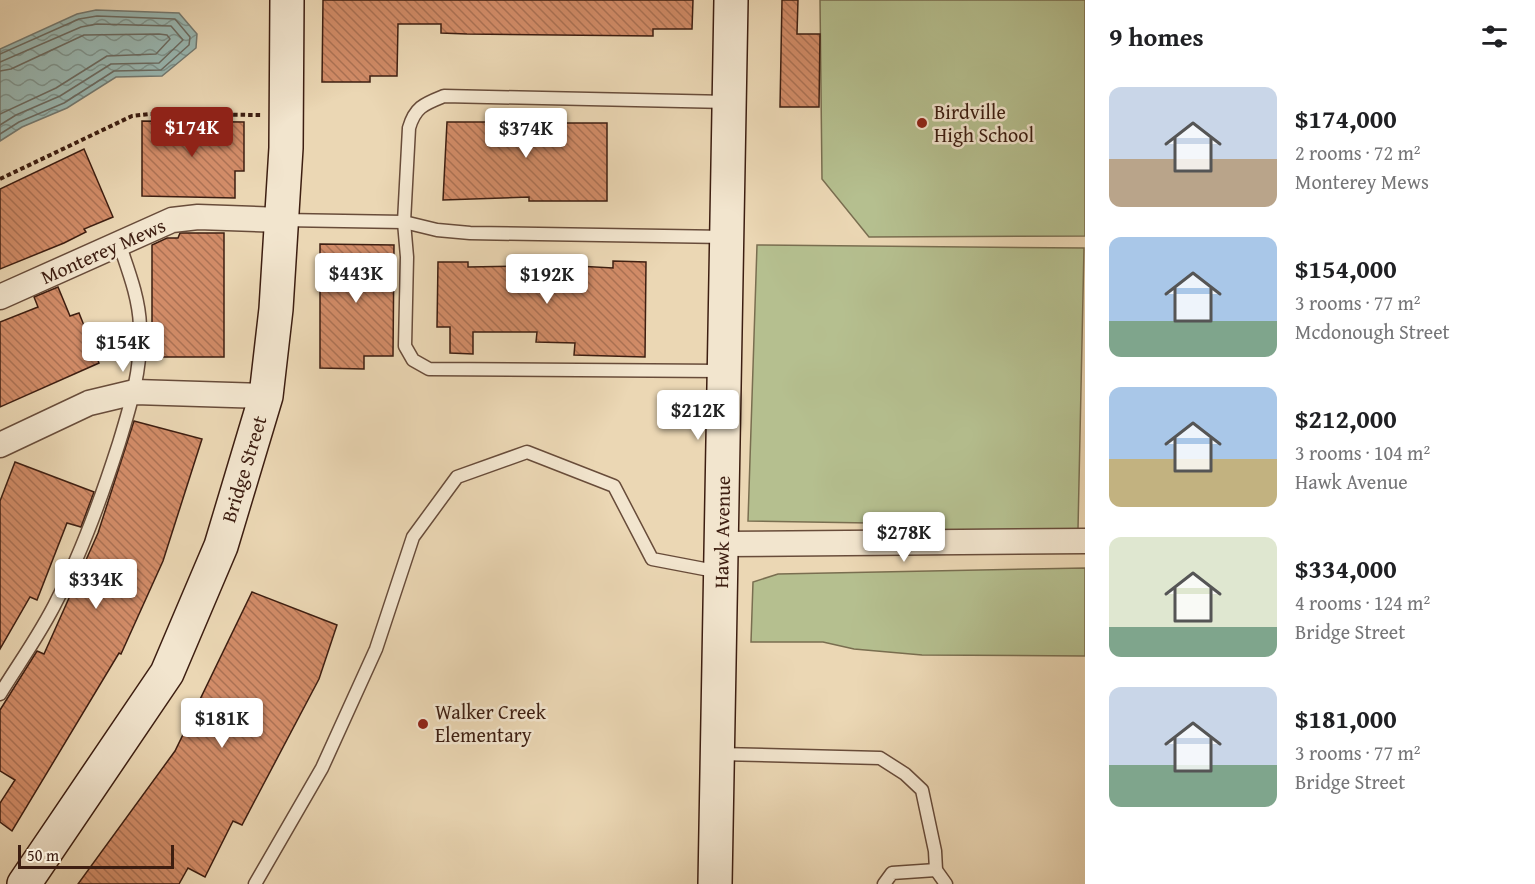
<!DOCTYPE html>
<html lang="en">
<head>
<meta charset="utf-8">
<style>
  :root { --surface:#fff; --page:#f2f2f2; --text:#202124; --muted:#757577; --accent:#8f2418 }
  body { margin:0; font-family:"Gentium Book Plus",serif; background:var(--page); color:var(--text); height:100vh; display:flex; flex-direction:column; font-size:22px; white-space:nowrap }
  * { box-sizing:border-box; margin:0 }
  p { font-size:20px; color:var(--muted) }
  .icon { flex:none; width:33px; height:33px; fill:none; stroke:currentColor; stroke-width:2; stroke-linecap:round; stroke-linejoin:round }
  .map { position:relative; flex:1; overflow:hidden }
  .sheet { display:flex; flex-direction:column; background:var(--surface); width:450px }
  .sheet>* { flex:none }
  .scale { position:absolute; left:18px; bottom:15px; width:156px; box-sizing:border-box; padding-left:6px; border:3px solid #3d1e11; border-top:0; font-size:16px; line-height:21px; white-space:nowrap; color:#3d1e11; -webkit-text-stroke:4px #f2e5ce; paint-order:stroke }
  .price { position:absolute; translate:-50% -51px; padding:0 14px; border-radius:6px; background:#fff; color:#222; font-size:20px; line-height:39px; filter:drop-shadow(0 2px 3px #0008) }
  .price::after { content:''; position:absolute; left:50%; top:36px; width:18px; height:14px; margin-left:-9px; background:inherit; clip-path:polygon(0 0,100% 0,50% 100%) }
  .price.on { background:var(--accent); color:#fff }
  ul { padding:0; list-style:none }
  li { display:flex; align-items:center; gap:18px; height:150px; padding:0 24px }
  li span { display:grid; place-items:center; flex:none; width:168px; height:120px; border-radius:12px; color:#555 }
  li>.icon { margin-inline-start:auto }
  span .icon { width:72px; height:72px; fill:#fffc; stroke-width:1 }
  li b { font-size:26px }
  h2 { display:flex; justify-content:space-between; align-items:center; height:72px; padding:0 24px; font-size:26px }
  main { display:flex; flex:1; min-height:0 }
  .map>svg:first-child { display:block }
  .grass { fill:#b5bf8f; stroke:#796e50; stroke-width:1.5 }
  .water { fill:url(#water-waves); stroke:#747a72; stroke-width:1.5 }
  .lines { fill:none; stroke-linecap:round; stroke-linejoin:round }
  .shore { stroke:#6b6b62; stroke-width:1.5 }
  .building { fill:url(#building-back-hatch); stroke:#3d1e11; stroke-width:1.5 }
  .lane-casing { stroke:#684c3a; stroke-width:15 }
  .street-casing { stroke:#684c3a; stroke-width:27 }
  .secondary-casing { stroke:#3d1e11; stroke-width:36 }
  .path { stroke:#3d1e11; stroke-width:4; stroke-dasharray:4.5 3; stroke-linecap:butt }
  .lane { stroke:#f2e5ce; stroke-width:12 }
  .street { stroke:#f2e5ce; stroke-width:24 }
  .secondary { stroke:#f2e5ce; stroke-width:33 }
  .poi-dot { fill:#8f2418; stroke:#f2e5ce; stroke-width:2 }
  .labels { text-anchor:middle; stroke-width:5; stroke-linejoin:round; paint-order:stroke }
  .poi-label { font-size:20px; fill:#3d1e11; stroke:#f2e5ce; text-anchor:start }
  .street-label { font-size:20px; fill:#3d1e11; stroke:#f2e5ce }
</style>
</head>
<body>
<main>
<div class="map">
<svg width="1085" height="884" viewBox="0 0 1085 884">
  <defs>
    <pattern id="water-waves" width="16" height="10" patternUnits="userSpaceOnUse" patternTransform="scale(1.5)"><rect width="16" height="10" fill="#99b8b3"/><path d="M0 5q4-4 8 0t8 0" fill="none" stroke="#7e9590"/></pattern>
    <pattern id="building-back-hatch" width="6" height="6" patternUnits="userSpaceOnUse" patternTransform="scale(1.5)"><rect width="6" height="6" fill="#d28c68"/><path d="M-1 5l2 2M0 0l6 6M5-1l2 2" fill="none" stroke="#ac7254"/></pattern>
  </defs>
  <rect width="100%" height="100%" fill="#ebd7b4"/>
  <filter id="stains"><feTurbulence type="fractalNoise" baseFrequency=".00333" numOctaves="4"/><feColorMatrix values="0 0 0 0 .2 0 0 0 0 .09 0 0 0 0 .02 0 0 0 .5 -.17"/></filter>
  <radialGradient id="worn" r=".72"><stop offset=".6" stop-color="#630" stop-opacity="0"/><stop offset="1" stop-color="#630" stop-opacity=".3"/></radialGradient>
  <g class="grass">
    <polygon points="820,0 1085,0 1085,236 869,237 822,179"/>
    <polygon points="757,245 1084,248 1078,529 923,535 870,523 748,521"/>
    <polygon points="1085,568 1085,656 922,655 854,649 823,642 751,642 753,582 778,574"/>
  </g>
  <polygon class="water" points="96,10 179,13 197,34 196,48 162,76 116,77 67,108 22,127 0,141 0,49 77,14"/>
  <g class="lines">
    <g class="shore">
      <polyline points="0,54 79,19 97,16 175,19 190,37 189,45 161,70 114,71 64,103 19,122 0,134"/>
      <polyline points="0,62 81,27 97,24 171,26 183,40 159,63 111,64 60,96 16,115 0,125"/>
      <polyline points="0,71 11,69 84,35 159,34 167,35 170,39 156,54 107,56 56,88 0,114"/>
    </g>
  </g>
  <g class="building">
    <polygon points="323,0 693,0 692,29 653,29 653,36 467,34 441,33 441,24 398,24 397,76 370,76 370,82 322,82"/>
    <polygon points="782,0 798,0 797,34 820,34 819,107 780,107"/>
    <polygon points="495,111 564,112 564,123 607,123 607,201 529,201 529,197 443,200 447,122 495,122"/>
    <polygon points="142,121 244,122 244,171 235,171 235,198 142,196"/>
    <polygon points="84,149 113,217 84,229 86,232 64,243 0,269 0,189"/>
    <polygon points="180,233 224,233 224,357 152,357 152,245 167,238 178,238"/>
    <polygon points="320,244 394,245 393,356 364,356 364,369 320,368"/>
    <polygon points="613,261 646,262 645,357 574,355 575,343 536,342 537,332 473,332 473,354 450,353 450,327 437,327 438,262 468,262 468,267 524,266 524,263 613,268"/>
    <polygon points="58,287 70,316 79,313 99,363 0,407 0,322 38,307 34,297"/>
    <polygon points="134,421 202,439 163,561 121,654 119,653 12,831 0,822 0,803 15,780 0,771 0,710 37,651 44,654 98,533"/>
    <polygon points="15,462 94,492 81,527 67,523 37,600 30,597 0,649 0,501"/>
    <polygon points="252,592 337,625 319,679 242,825 233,821 205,877 188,868 179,884 78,884 175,751"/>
  </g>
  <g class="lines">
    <g class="lane-casing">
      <g id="lane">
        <polyline points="283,220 404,222 437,230 470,233 726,237"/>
        <path d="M722 371 429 369 413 360 405 346 407 257 404 222 409 128C415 107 424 104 444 96L728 102"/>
        <path d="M0 694C19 663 41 633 57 600 83 550 102 496 119 443 131 404 142 368 140 326 139 297 128 270 119 243"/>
        <polyline points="719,754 880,758 905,774 922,790 935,851 936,870 946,884"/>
        <polyline points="255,884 322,768 376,649 413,537 457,477 527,452 614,486 652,559 720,572"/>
        <polyline points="884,884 892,873 936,870"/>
      </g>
    </g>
    <g class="street-casing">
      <g id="street">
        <polyline points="0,297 172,220 198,217 281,220"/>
        <polyline points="0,445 89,403 135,392 266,396"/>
        <polyline points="722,544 1085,541"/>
      </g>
    </g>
    <g class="secondary-casing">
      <g id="secondary">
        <polyline points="24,884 167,673 221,546 266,396 276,309 286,148 287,0"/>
        <polyline points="715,884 731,0"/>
      </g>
    </g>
    <polyline class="path" points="0,179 132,116 149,114 261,115"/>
    <use href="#lane" class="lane"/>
    <use href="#street" class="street"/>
    <use href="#secondary" class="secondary"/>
  </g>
  <g class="poi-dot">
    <circle cx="922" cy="123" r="6"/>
    <circle cx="423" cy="724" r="6"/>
  </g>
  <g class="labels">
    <g class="poi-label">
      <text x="934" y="119">Birdville<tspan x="934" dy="23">High School</tspan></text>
      <text x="435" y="719">Walker Creek<tspan x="435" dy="23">Elementary</tspan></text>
    </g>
    <g class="street-label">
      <text transform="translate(103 251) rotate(-24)" y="7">Monterey Mews</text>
      <text transform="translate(244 469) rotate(-73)" y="7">Bridge Street</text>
      <text transform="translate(722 532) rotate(-89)" y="7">Hawk Avenue</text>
    </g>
  </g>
  <rect width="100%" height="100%" filter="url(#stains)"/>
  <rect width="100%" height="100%" fill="url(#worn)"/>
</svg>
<div class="scale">50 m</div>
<b class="price on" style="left:192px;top:158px">$174K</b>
<b class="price" style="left:526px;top:159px">$374K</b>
<b class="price" style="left:356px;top:304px">$443K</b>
<b class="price" style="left:547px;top:305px">$192K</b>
<b class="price" style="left:123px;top:373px">$154K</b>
<b class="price" style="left:698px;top:441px">$212K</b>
<b class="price" style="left:904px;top:563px">$278K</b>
<b class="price" style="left:96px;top:610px">$334K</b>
<b class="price" style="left:222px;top:749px">$181K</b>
</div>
<section class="sheet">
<h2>9 homes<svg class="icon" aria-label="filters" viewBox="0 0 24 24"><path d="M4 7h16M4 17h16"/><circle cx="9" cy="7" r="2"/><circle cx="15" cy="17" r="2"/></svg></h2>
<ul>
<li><span style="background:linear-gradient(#c9d6e8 60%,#b9a48a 0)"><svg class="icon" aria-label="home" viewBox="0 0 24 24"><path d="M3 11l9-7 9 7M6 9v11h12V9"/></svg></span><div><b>$174,000</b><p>2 rooms · 72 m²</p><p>Monterey Mews</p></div></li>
<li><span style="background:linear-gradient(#a9c7e8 70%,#7fa58c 0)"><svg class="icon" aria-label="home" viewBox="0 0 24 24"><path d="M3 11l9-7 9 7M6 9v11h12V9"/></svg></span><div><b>$154,000</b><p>3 rooms · 77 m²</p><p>Mcdonough Street</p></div></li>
<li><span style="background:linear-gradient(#a9c7e8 60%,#c2b280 0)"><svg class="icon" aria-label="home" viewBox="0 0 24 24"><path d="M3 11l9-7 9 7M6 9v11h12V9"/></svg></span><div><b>$212,000</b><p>3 rooms · 104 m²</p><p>Hawk Avenue</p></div></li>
<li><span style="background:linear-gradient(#dfe7d0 75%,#7fa58c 0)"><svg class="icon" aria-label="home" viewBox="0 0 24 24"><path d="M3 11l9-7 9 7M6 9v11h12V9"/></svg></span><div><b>$334,000</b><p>4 rooms · 124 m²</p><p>Bridge Street</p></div></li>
<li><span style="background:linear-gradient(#c9d6e8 65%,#7fa58c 0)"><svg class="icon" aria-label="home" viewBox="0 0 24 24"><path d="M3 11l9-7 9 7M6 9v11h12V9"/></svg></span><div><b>$181,000</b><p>3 rooms · 77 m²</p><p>Bridge Street</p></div></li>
</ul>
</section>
</main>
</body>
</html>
